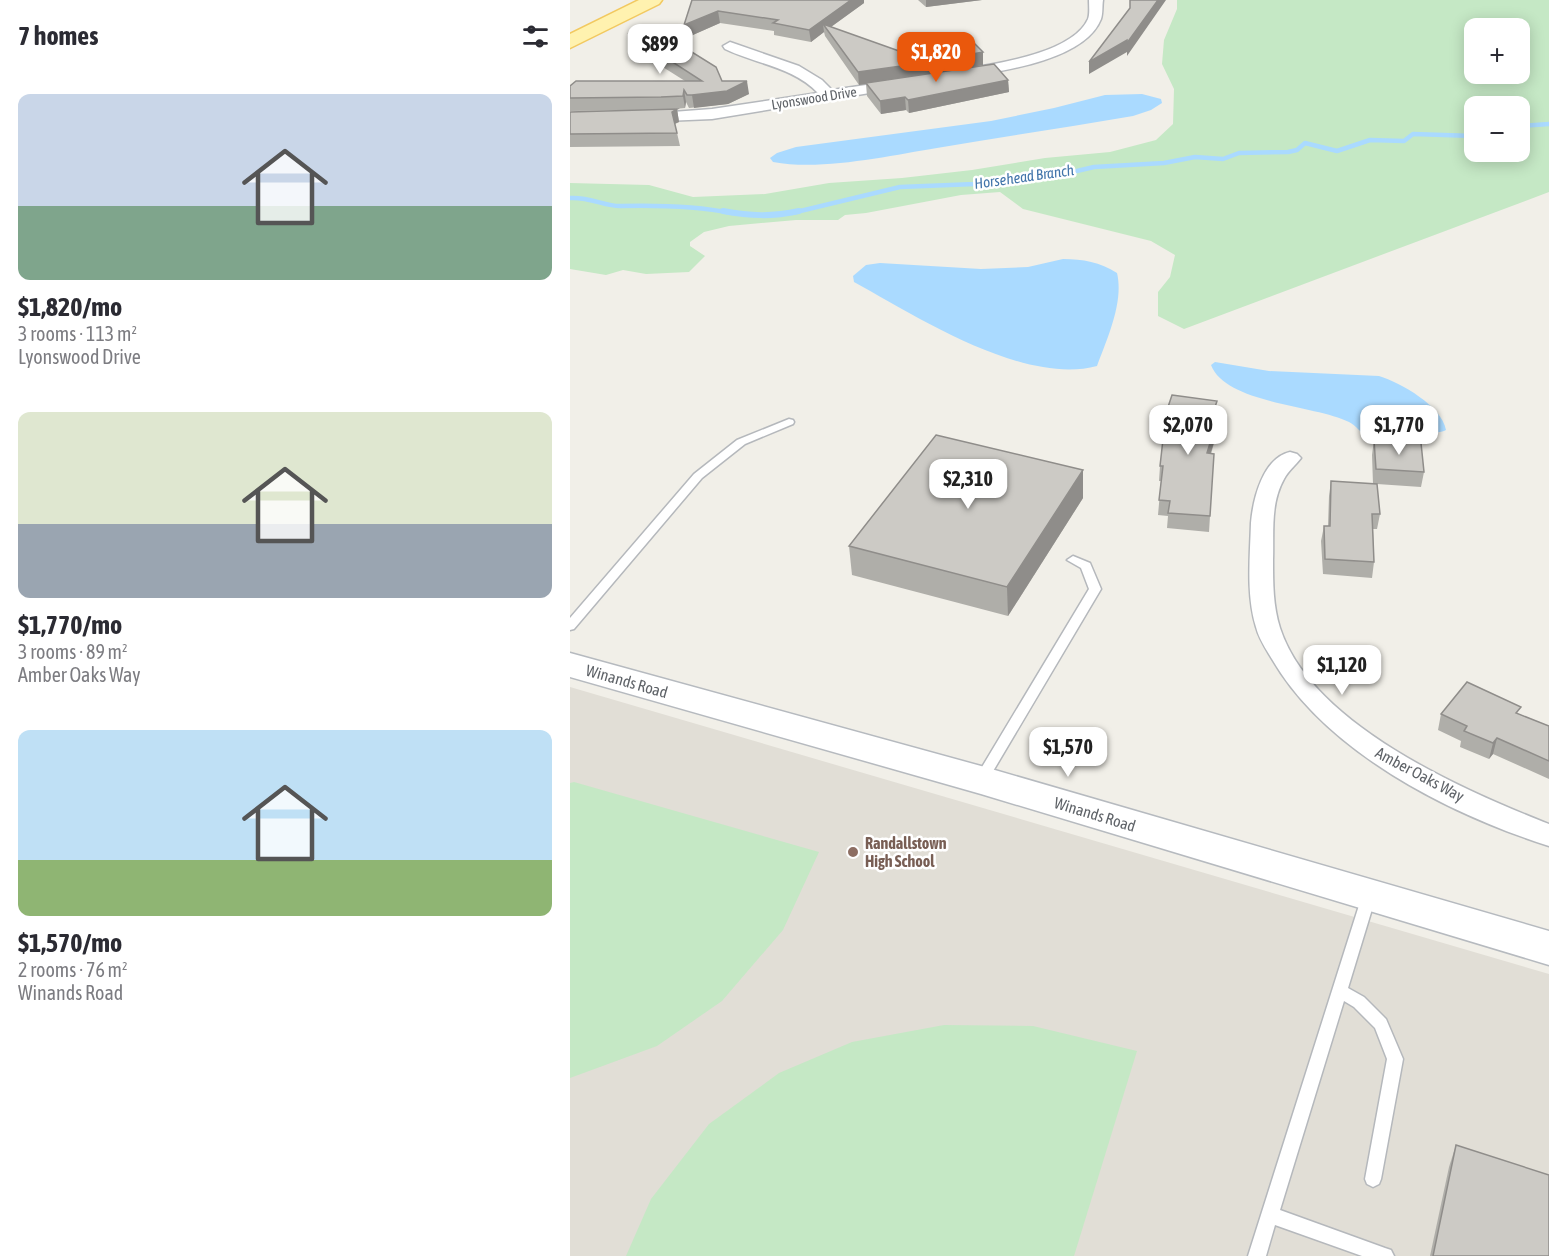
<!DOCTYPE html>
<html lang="en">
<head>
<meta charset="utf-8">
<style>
  :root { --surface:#fff; --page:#f7f7f7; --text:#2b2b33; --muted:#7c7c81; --accent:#ea580c }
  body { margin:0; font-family:"Asap Condensed",sans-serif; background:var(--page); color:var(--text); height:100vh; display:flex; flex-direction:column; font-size:22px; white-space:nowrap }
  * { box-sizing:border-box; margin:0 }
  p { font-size:20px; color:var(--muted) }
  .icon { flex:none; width:33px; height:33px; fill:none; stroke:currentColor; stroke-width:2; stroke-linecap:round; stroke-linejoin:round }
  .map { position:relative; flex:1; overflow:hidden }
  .panel { display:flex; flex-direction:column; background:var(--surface); width:570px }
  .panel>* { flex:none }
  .controls { position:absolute; left:894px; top:18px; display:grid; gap:12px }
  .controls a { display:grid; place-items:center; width:66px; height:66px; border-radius:12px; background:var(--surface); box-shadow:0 3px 15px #0003; font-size:30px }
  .price { position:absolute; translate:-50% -51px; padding:0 14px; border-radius:12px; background:#fff; color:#222; font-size:20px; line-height:39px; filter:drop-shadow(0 2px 3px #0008) }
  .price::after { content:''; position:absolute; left:50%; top:36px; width:18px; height:14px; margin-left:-9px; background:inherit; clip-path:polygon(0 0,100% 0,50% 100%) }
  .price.active { background:var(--accent); color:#fff }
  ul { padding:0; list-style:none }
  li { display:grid; align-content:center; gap:12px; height:318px; padding:0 18px }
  li span { display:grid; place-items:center; height:186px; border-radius:12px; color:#555 }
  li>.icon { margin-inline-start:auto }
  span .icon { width:108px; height:108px; fill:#fffc; stroke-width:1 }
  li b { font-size:26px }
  h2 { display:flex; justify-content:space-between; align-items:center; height:72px; padding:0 18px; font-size:26px }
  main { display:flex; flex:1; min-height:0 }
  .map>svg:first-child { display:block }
  .education { fill:#e1ded6 }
  .green { fill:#c5e8c5; fill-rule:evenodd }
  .water { fill:#aadaff }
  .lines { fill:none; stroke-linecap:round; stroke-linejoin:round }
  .stream-far1 { stroke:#aadaff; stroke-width:4.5 }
  .stream { stroke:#aadaff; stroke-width:6 }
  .lane-casing { stroke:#b5b8bc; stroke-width:3 }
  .street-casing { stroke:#b5b8bc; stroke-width:3 }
  .secondary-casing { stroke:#b6babf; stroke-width:3 }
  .primary-casing { stroke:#f2c960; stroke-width:3 }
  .lane { fill:#fff; fill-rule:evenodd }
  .street { fill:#fff; fill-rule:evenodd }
  .secondary { fill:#fff; fill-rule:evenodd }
  .primary { fill:#fff2af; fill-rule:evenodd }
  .wall { fill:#afaea9 }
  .shaded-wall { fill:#8f8d8a }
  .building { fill:#cccac5; stroke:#8f8d8a; stroke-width:1.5 }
  .education-dot { fill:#8d6e63; stroke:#fff; stroke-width:2 }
  .labels { text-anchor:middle; stroke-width:5; stroke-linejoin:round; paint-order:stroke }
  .far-street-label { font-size:14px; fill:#5f6368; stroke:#fff }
  .far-water-label { font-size:15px; font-style:italic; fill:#4174aa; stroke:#fff }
  .street-label { font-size:16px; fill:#5f6368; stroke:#fff }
  .education-label { font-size:16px; font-weight:bold; fill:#785e54; stroke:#fff; text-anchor:start }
</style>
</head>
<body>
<main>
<section class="panel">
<h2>7 homes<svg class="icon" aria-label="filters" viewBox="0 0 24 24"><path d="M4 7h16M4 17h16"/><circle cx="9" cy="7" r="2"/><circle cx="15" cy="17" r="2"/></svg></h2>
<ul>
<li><span style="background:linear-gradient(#c9d6e8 60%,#7fa58c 0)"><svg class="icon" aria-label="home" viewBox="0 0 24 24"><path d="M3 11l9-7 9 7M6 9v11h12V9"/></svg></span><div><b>$1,820/mo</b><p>3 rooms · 113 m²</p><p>Lyonswood Drive</p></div></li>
<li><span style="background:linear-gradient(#dfe7d0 60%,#9aa5b1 0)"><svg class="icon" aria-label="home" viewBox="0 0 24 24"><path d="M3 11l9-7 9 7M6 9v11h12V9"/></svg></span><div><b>$1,770/mo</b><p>3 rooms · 89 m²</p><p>Amber Oaks Way</p></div></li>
<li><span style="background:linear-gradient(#bfe0f5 70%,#8fb573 0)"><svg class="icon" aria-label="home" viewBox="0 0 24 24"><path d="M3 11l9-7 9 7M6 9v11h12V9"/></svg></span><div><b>$1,570/mo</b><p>2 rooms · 76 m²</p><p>Winands Road</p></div></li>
</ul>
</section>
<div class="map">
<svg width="979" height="1256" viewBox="0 0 979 1256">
  <rect width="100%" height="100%" fill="#f1efe8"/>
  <polygon class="education" points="0,687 979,974 979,1256 0,1256"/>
  <g class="green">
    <path d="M607 0H979V192L614 329 588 316V292L600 277 605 255 581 241 453 209 430 192 391 195 296 213 275 215 268 220H226L159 226 134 232 120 242V246L135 256 119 272 76 274 53 270 36 275 0 269V183L79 185 123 197 195 194 259 183 332 178 402 170 475 158 540 152 586 140 603 124 604 89 592 64 594 40 607 9ZM904 28H950V74H904ZM904 106H950V152H904Z"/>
    <polygon points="4,782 249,852 213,930 152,1001 87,1046 0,1078 0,783"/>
    <polygon points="374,1025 463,1026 567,1051 504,1256 56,1256 81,1199 139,1124 209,1073 282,1042"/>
  </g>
  <g class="water">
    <path d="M572 94 591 99 592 103 581 110 563 116C498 127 433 137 367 148 318 156 252 171 203 162L200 158 207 153 226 147 421 121 484 108 535 95Z"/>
    <path d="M493 259C513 259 530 262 547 273 554 302 537 339 527 366 454 386 346 316 284 282L283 276 296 265 310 263 411 269 458 267Z"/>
    <path d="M645 362 699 371 809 376C831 383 872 406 876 430 868 435 807 439 798 436 791 434 786 425 779 422 746 405 656 404 641 365Z"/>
  </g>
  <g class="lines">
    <g class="stream-far1">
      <polyline points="950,126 979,124"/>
      <path d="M0 198C21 197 34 206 50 206 87 205 126 206 162 213"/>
      <polyline points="222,213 330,187 405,184 447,177 494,174 524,167 594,163 625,157 653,159 669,153 718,152 727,150 735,143 767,151 800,140 834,141 843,134 904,136"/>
    </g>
    <path class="stream" d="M153 211C180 216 202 217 229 211"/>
    <g class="lane-casing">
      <g id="lane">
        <polygon points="219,419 223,420 224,422 223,424 175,444 132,478 4,629 0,630 0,618 124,474 167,440"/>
        <polygon points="503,556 520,563 531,589 416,783 406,783 404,780 406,777 519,589 511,568 497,560"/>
        <polygon points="799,890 804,892 806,896 778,988 794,997 816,1019 833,1059 811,1179 809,1184 803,1187 797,1184 795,1179 817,1059 805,1028 784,1007 774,1001 710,1210 815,1248 821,1250 824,1256 792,1256 705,1225 696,1256 678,1256 792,896 794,892"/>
      </g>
    </g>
    <g class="street-casing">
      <g id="street">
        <path d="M519 0H533C532 6 533 13 531 19 515 60 433 71 394 77L387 73 394 69C426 64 503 53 518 19 520 14 519 6 519 0Z"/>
        <path d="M160 42 229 66 252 80 262 90 330 80 337 84 330 88 142 119 71 122 68 119 71 116 76 114 142 109 248 93C223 67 186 64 155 49L153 46Z"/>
        <path d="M720 452 727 454 731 458C725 466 718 471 714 479 700 504 704 533 703 560 703 583 703 606 710 628 741 724 892 790 979 824V846C879 814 756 752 702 659 696 649 689 639 686 627 676 595 680 557 681 523 683 499 693 458 720 452Z"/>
      </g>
    </g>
    <g class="secondary-casing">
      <polygon id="secondary" points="0,653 411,766 979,931 979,965 411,794 0,677"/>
    </g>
    <g class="primary-casing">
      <polygon id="primary" points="69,0 92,0 89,4 0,48 0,34"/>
    </g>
    <use href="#lane" class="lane"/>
    <use href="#street" class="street"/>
    <use href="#secondary" class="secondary"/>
    <use href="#primary" class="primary"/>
  </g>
  <g class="wall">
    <polygon points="122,0 294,3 261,27 360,62 360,74 371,72 356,56 356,43 413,52 413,65 388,70 438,80 439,92 339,113 336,110 311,114 297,96 296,84 289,85 255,36 254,32 241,42 204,35 204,31 150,23 116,38 114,25"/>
    <polygon points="348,0 412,0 356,7"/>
    <polygon points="59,34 152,81 179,94 158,104 119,108 116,102 115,108 94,110 107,109 109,122 105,124 110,146 0,147 0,112 92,110 0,111 0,86 115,81 61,47"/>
    <polygon points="646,413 649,414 648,429 641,454 640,516 639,532 597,528 598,516 588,515 591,481 589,481 590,466"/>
    <polygon points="804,440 854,472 851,487 807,484 810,514 807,529 803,529 804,562 802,578 753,574 751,541 754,526 758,526 759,496 761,481 803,484 802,455"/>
    <polygon points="513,498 438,616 282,575 279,546"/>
    <polygon points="871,714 949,714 979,726 979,779 923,754 919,759 890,747 891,741 868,730"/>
    <polygon points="886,1145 979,1256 860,1256 879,1167"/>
  </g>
  <g class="shaded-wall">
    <polygon points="281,0 294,0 294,3 258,29 253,24 254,32 241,42 239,30"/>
    <polygon points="356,0 412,0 356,7"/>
    <polygon points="588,0 596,0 557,56 557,52 519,74 519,62 557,40"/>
    <polygon points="148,11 150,23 116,38 114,25"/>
    <polygon points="413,52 413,65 372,73 371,60"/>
    <polygon points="360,62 360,75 289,85 288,72"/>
    <polygon points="438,80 439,92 339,113 338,100"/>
    <polygon points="177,81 179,94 158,104 124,108 122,95"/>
    <polygon points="114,90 116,102 115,108 113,96"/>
    <polygon points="335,97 336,110 311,114 310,101"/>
    <polygon points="107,109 109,122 104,124 102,112"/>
    <polygon points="649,414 648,429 636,468 637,453"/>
    <polygon points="513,470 513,498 438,616 437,587"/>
    <polygon points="927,738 923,754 919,759 923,743"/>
  </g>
  <g class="building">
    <polygon points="122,0 281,0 239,30 203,23 208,20 148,11 114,25"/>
    <polygon points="560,0 588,0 557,43 557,40 519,62 560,8"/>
    <polygon points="253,24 360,62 288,72"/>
    <polygon points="80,26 146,67 152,81 177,81 157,91 122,95 117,95 114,90 113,96 91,97 0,98 0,86 6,81 132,81 59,34"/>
    <polygon points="394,33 413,52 371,60 356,43"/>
    <polygon points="424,64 438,80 338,100 335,97 310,101 296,83"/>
    <polygon points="107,109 102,112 107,133 0,134 0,112"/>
    <polygon points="602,395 647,401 643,413 649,414 637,453 644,454 640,516 598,513 600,501 589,500 593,466 590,466 596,413"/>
    <polygon points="366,435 513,470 437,587 279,546"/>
    <polygon points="804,440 851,443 854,472 806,469"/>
    <polygon points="761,481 807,484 810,514 802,514 804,562 755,559 754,526 760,526"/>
    <polygon points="897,682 951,707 946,713 979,726 979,761 927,738 923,743 894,731 897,726 871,714"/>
    <polygon points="886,1145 979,1175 979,1256 863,1256"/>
  </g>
  <circle class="education-dot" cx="283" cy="852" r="6"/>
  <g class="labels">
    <g class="far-street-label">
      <text transform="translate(244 98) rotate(-9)" y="5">Lyonswood Drive</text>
    </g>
    <g class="far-water-label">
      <text transform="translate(454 177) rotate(-8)" y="5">Horsehead Branch</text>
    </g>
    <g class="street-label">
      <text transform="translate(57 681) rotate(16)" y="6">Winands Road</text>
      <text transform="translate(850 774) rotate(28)" y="6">Amber Oaks Way</text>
      <text transform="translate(525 814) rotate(17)" y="6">Winands Road</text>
    </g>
    <g class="education-label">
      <text x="295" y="849">Randallstown<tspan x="295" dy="18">High School</tspan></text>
    </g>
  </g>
</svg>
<div class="controls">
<a>+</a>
<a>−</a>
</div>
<b class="price" style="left:90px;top:75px">$899</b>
<b class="price active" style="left:366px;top:83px">$1,820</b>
<b class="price" style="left:618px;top:456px">$2,070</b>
<b class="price" style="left:829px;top:456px">$1,770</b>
<b class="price" style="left:398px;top:510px">$2,310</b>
<b class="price" style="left:772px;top:696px">$1,120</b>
<b class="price" style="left:498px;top:778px">$1,570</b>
</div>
</main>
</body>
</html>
